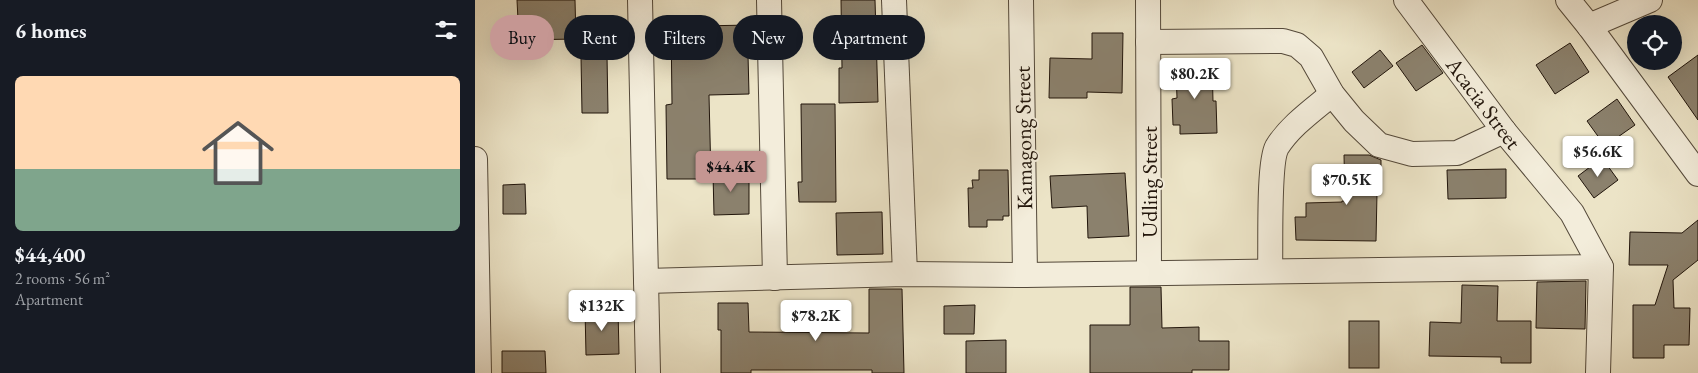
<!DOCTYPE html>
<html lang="en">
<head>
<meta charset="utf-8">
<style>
  :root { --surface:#171b24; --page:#20242c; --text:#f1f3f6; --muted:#9ea1a6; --line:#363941; --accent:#c59692 }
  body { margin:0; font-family:"EB Garamond",serif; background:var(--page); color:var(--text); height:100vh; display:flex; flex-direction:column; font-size:19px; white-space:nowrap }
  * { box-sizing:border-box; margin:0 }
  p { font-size:16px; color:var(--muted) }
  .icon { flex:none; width:28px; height:28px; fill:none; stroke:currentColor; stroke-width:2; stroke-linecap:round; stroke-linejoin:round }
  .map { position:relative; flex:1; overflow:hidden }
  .details { display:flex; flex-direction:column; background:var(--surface); width:475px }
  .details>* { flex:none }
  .top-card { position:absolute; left:15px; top:15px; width:475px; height:45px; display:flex; gap:10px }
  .controls { position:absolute; left:1152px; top:15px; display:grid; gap:10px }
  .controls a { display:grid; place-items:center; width:55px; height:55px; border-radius:50%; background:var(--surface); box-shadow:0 5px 20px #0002; font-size:25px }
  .price { position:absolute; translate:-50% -42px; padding:0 11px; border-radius:5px; background:#fff; color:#222; font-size:16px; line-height:32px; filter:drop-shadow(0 1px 2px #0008) }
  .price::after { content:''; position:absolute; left:50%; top:30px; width:15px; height:11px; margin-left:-8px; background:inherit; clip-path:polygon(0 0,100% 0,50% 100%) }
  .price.on { background:var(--accent); color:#111 }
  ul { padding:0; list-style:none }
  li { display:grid; align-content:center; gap:10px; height:265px; padding:0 15px }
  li+li { border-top:1px solid var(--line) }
  li span { display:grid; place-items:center; height:155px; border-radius:8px; color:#555 }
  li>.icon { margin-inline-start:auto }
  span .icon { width:90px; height:90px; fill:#fffc; stroke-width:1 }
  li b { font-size:21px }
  h2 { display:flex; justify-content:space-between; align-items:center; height:60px; padding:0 15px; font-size:21px }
  .chip { padding:0 18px; border-radius:22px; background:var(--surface); box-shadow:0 5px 20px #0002; font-size:18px; line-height:45px }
  .chip.on { background:var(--accent); color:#111 }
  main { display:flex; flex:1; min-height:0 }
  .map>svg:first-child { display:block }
  .building { fill:#8b816d; stroke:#21150b }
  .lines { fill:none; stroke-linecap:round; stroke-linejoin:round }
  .minor-casing { stroke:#54493a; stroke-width:26 }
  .minor { stroke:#f3eddb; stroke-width:24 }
  .labels { text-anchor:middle; stroke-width:4; stroke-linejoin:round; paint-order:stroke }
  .street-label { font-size:22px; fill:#21150b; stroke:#f3eddb }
</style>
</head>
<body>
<main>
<section class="details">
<h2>6 homes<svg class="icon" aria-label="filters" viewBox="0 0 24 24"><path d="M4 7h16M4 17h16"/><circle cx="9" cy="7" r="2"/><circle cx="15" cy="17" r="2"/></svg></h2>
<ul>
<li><span style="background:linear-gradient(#ffd9b3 60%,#7fa58c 0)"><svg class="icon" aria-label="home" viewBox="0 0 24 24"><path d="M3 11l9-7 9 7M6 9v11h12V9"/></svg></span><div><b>$44,400</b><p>2 rooms · 56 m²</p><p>Apartment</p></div></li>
</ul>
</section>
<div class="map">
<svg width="1223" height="373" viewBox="0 0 1223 373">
  <rect width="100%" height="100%" fill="#ece4c7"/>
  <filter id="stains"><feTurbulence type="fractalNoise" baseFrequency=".004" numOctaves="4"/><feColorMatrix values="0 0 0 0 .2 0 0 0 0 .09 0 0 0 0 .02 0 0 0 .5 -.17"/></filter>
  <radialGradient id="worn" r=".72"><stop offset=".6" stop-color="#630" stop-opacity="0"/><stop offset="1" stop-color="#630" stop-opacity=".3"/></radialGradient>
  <g class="building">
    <polygon points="42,0 100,0 101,39 44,40"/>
    <polygon points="366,0 400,0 403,102 364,103 364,68 367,68"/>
    <polygon points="223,20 223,26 276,25 276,55 273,55 274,94 234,95 236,179 192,179 191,105 197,104 196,21"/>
    <polygon points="617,33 648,33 647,93 612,92 612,98 574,98 575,58 617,59"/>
    <polygon points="1095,43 1114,72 1080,94 1061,65"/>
    <polygon points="947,45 968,73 941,91 921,63"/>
    <polygon points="905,50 918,66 889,88 877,72"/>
    <polygon points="1223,55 1223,120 1193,77"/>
    <polygon points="132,56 133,113 107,113 106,57"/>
    <polygon points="737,62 738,101 741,101 742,133 705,134 705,125 698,125 697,99 702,98 701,71 712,71 712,63"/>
    <polygon points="1142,99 1160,125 1130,146 1112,121"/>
    <polygon points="326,104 360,104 361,202 324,202 323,182 327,182"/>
    <polygon points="869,155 894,155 906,160 906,193 902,193 901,241 821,240 820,217 831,217 831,203 867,202 867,201 870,201"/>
    <polygon points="1127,158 1143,180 1119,198 1103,176"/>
    <polygon points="1031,169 1031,198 973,199 972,170"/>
    <polygon points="504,170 533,170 534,216 528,216 528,220 512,220 512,227 494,227 493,188 498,188 497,180 504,180"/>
    <polygon points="274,172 274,214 239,215 238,173"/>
    <polygon points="650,173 654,236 613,238 612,206 577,208 575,176"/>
    <polygon points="50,184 51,214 28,214 28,185"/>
    <polygon points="407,212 408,254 362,255 361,213"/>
    <polygon points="1223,220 1223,260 1198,280 1199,308 1215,308 1214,345 1189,345 1189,358 1158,358 1158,305 1180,305 1193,265 1154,265 1155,232 1207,233"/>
    <polygon points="1111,281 1110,329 1061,328 1062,282"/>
    <polygon points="987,285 1023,286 1022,321 1056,321 1056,363 1026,363 1026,357 954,356 955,322 986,323"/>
    <polygon points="655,287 686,287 687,328 724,327 724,341 754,341 754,370 717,370 717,373 615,373 615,325 655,325"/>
    <polygon points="394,289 427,289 429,373 397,373 397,370 276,370 276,373 246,373 246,330 243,330 243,303 273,303 274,332 394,333"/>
    <polygon points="500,305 499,334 469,334 469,306"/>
    <polygon points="110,309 143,309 144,354 111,355"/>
    <rect x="874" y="321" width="30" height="47"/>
    <polygon points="531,340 531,373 491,373 491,341"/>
    <polygon points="27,351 70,351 71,373 27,373"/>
  </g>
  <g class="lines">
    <g class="minor-casing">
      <g id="minor">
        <polyline points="165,0 173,373"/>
        <polyline points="294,0 300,278"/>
        <polyline points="419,0 430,274"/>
        <polyline points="546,0 550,275"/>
        <polyline points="673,0 674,273"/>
        <polyline points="931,0 1029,131 1097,213 1126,267 1123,373"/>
        <polyline points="1093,0 1114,26 1223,174"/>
        <polyline points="1114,26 1175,0"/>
        <polyline points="673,42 808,41 822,45 836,57 857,94 879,121 904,145 937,154 982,153 1029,131"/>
        <polyline points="0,159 4,373"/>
        <path d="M795 271C796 248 793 163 802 147 815 126 838 110 857 94"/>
        <polyline points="171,281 430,274 550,275 1126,267"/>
      </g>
    </g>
    <use href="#minor" class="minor"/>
  </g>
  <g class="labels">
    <g class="street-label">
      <text transform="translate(1009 103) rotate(53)" y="8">Acacia Street</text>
      <text transform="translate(548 138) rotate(-91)" y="8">Kamagong Street</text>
      <text transform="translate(674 182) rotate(-90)" y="8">Udling Street</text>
    </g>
  </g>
  <rect width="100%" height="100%" filter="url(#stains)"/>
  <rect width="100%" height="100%" fill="url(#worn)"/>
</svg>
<div class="controls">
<a><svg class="icon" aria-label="locate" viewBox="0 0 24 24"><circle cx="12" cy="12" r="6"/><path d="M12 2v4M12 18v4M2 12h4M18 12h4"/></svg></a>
</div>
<b class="price" style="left:720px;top:100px">$80.2K</b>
<b class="price" style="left:1123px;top:178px">$56.6K</b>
<b class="price on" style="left:256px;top:193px">$44.4K</b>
<b class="price" style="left:872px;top:206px">$70.5K</b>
<b class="price" style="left:127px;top:332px">$132K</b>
<b class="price" style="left:341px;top:342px">$78.2K</b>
<div class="top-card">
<a class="chip on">Buy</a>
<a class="chip">Rent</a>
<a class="chip">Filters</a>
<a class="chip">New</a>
<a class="chip">Apartment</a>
</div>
</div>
</main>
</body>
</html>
